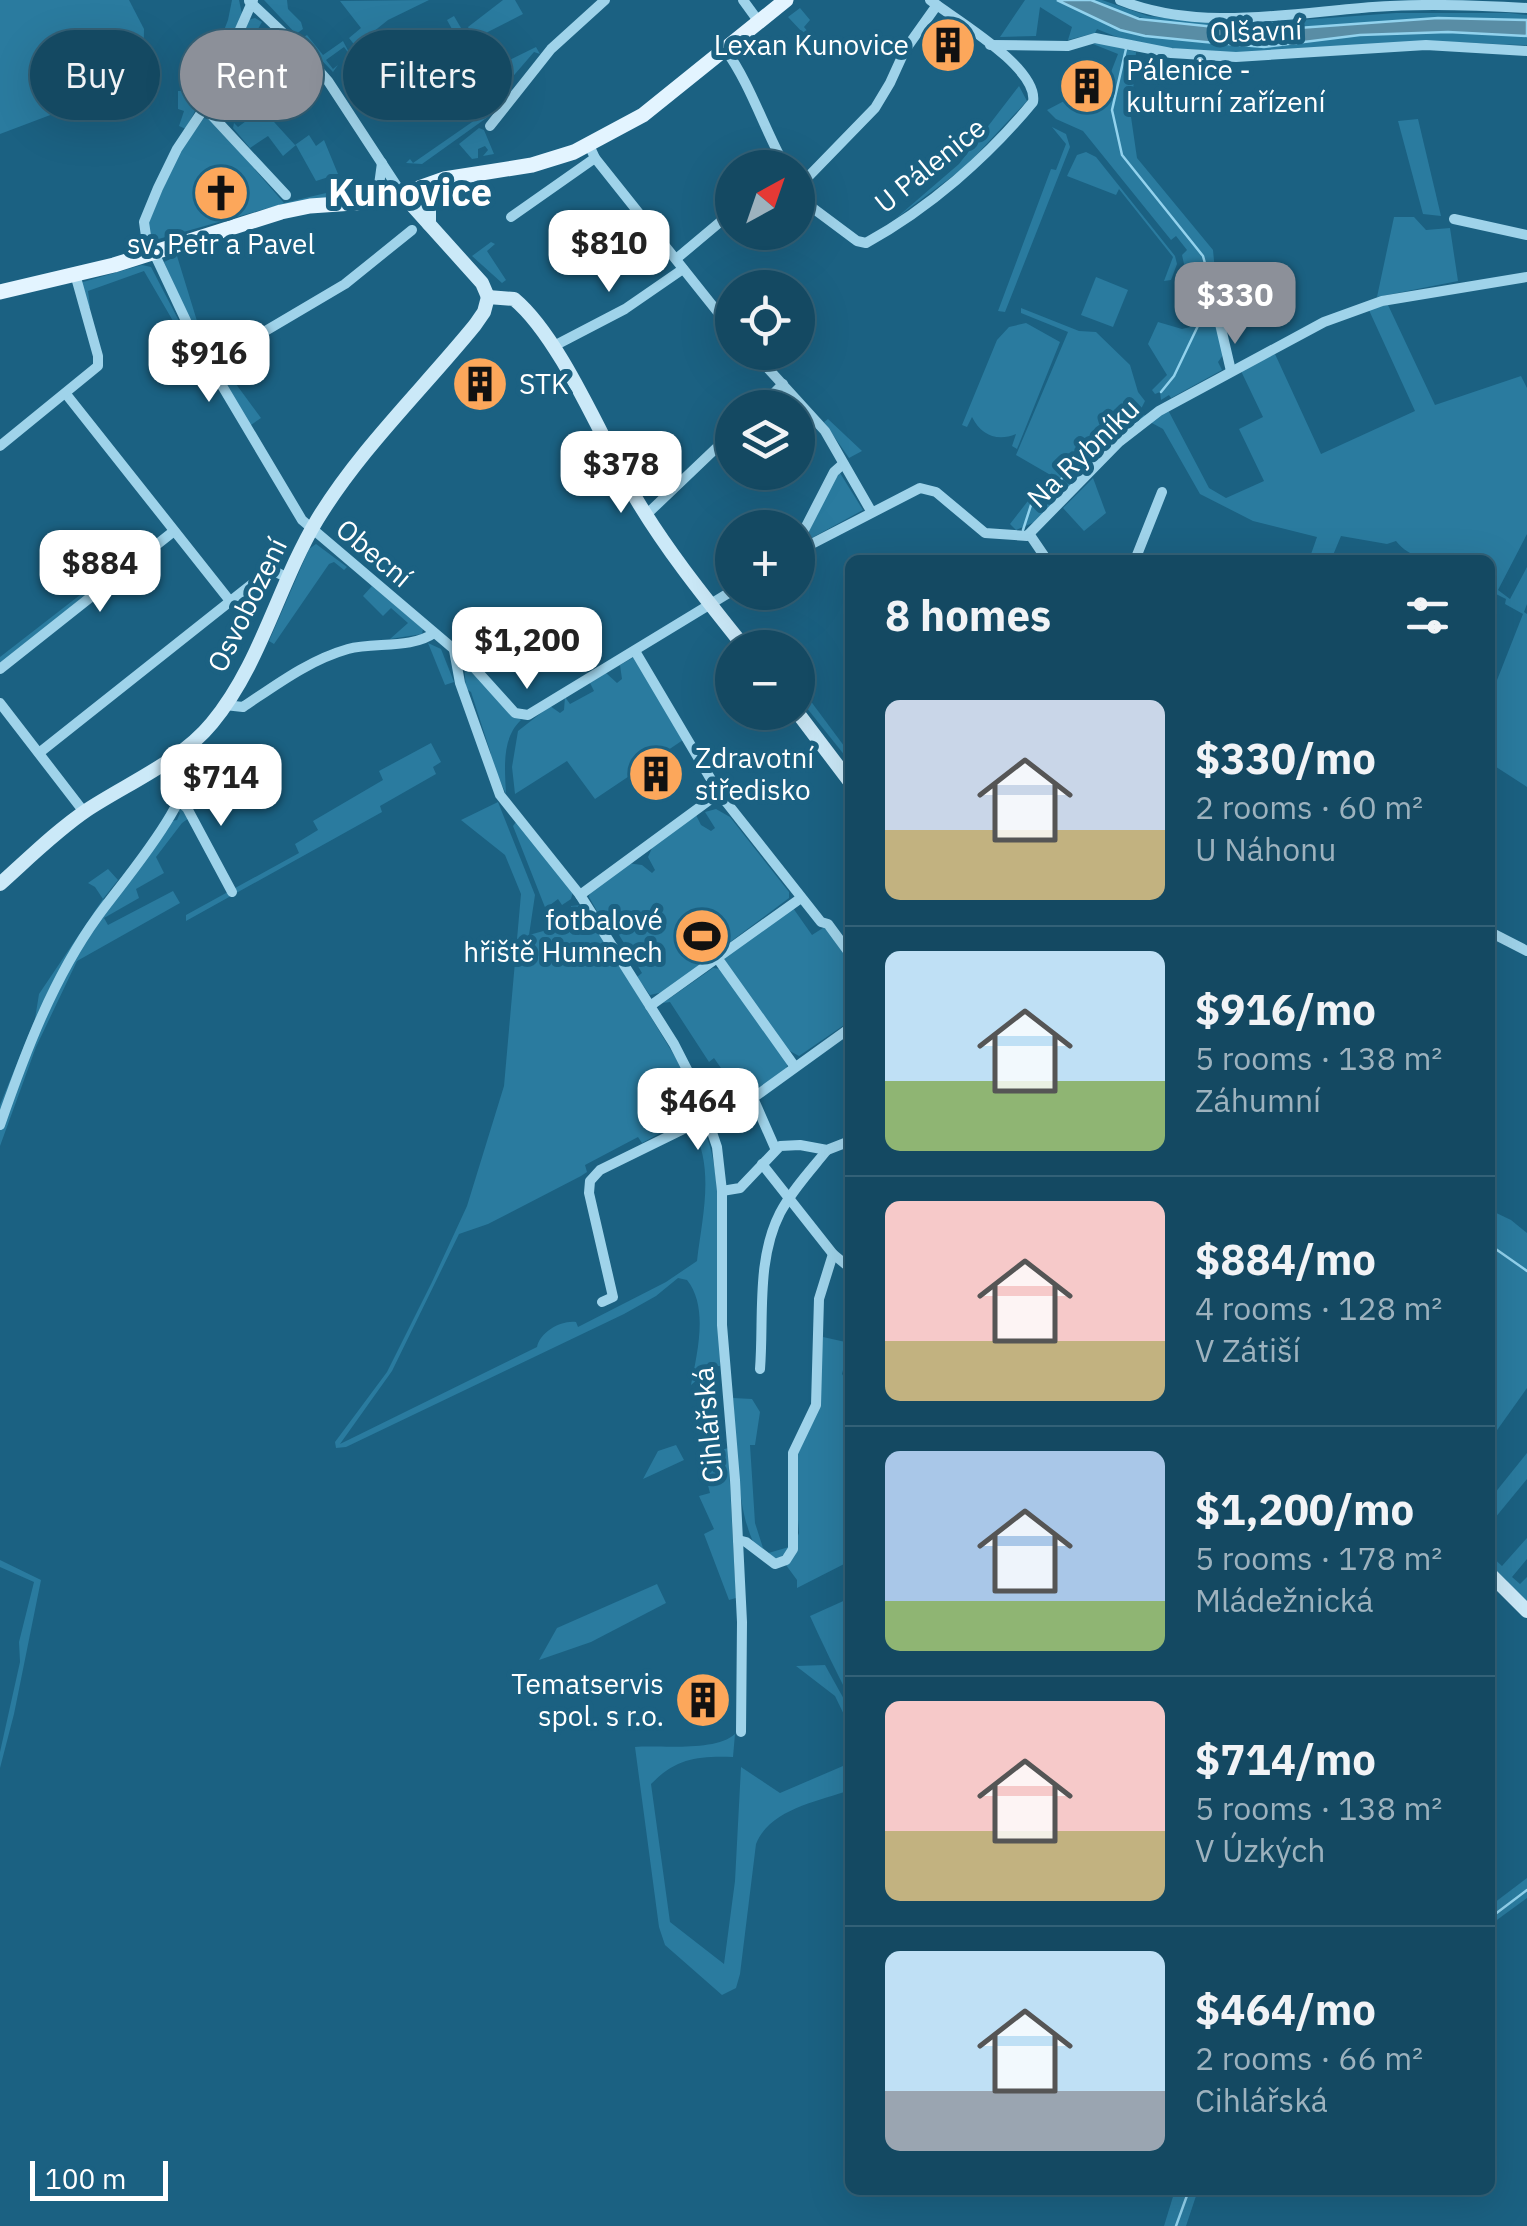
<!DOCTYPE html>
<html lang="en">
<head>
<meta charset="utf-8">
<style>
  :root { --surface:#144962; --page:#21536b; --text:#f1f3f6; --muted:#9db2be; --line:#336177; --accent:#8c9099 }
  body { margin:0; font-family:"IBM Plex Sans",sans-serif; background:var(--page); color:var(--text); height:100vh; display:flex; flex-direction:column; font-size:38px; white-space:nowrap }
  * { box-sizing:border-box; margin:0 }
  p { font-size:32px; color:var(--muted) }
  .icon { flex:none; width:55px; height:55px; fill:none; stroke:currentColor; stroke-width:2; stroke-linecap:round; stroke-linejoin:round }
  .map { position:relative; flex:1; overflow:hidden }
  .panel { position:absolute; left:845px; top:555px; width:650px; height:1640px; display:flex; flex-direction:column; background:var(--surface); border-radius:15px; box-shadow:0 10px 40px #0002,0 0 0 2px var(--line) }
  .panel>* { flex:none }
  .banner { position:absolute; left:30px; top:30px; width:665px; height:90px; display:flex; gap:20px }
  .needle { width:65px; rotate:40deg }
  .tools { position:absolute; left:715px; top:150px; display:grid; gap:20px }
  .tools a { display:grid; place-items:center; width:100px; height:100px; border-radius:50%; background:var(--surface); box-shadow:0 10px 40px #0002,0 0 0 2px var(--line); font-size:50px }
  .scale { position:absolute; left:30px; bottom:25px; width:138px; box-sizing:border-box; padding-left:10px; border:5px solid #fff; border-top:0; font-size:28px; line-height:35px; white-space:nowrap; color:#fff; -webkit-text-stroke:8px #1b6182; paint-order:stroke }
  .price { position:absolute; translate:-50% -85px; padding:0 22px; border-radius:20px; background:#fff; color:#222; font-size:32px; line-height:65px; filter:drop-shadow(0 2px 5px #0008) }
  .price::after { content:''; position:absolute; left:50%; top:60px; width:30px; height:22px; margin-left:-15px; background:inherit; clip-path:polygon(0 0,100% 0,50% 100%) }
  .price.on { background:var(--accent); color:#fff }
  ul { padding:0; list-style:none }
  li { display:flex; align-items:center; gap:30px; height:250px; padding:0 40px }
  li+li { border-top:2px solid var(--line) }
  li span { display:grid; place-items:center; flex:none; width:280px; height:200px; border-radius:15px; color:#555 }
  li>.icon { margin-inline-start:auto }
  span .icon { width:120px; height:120px; fill:#fffc; stroke-width:1 }
  li b { font-size:42px }
  h2 { display:flex; justify-content:space-between; align-items:center; height:120px; padding:0 40px; font-size:42px }
  .pill { padding:0 35px; border-radius:45px; background:var(--surface); box-shadow:0 10px 40px #0002,0 0 0 2px var(--line); font-size:35px; line-height:90px }
  .pill.on { background:var(--accent); color:#fff }
  .map>svg:first-child { display:block }
  .green { fill:#2a7b9f }
  .water { fill:#598da5; stroke:#92d2ed; stroke-width:2.5 }
  .lines { fill:none; stroke-linecap:round; stroke-linejoin:round }
  .stream { stroke:#92d2ed; stroke-width:2.5 }
  .street { stroke:#9fd3ea; stroke-width:10 }
  .secondary { stroke:#cbe9f8; stroke-width:14 }
  .primary { stroke:#e3f4ff; stroke-width:15 }
  .labels { text-anchor:middle; stroke-width:10; stroke-linejoin:round; paint-order:stroke }
  .street-label { font-size:28px; fill:#fff; stroke:#1b6182 }
  .poi-label { font-size:28px; fill:#fff; stroke:#1b6182; text-anchor:end }
  .district-label { font-size:38px; font-weight:bold; fill:#fff; stroke:#1b6182 }
</style>
</head>
<body>
<div class="map">
<svg width="1527" height="2226" viewBox="0 0 1527 2226">
  <rect width="100%" height="100%" fill="#1b6182"/>
  <g class="green">
    <polygon points="0,0 129,0 144,29 143,80 0,134"/>
    <polygon points="232,0 239,0 242,14 207,92 199,96 191,90 190,71 207,74 228,20"/>
    <polygon points="264,0 287,0 288,9 301,22 303,29 296,34"/>
    <polygon points="429,0 388,20 358,44 360,52 349,38 361,28 340,1"/>
    <polygon points="503,0 515,0 523,14 474,39 468,27"/>
    <path d="M1025 0H1057L1120 30 1360 35 1448 32 1527 36V45C1494 45 1460 41 1427 42 1323 45 1194 72 1097 29L1095 33 1068 40 1072 27 1040 7 1036 36 1000 37Z"/>
    <path d="M1091 0H1102L1148 16 1231 25 1396 13H1509L1527 15V20C1496 19 1465 17 1434 18 1321 23 1198 49 1091 0Z"/>
    <polygon points="800,8 810,20 804,27 819,45 827,44 820,51 788,17"/>
    <polygon points="454,16 482,64 474,69 447,20"/>
    <polygon points="255,18 262,22 237,65 239,69 227,77 231,82 223,89 223,99 217,99 215,95 248,20"/>
    <polygon points="307,35 323,55 343,41 352,58 345,59 350,55 344,47 326,60 333,69 338,65 333,72 301,39"/>
    <polygon points="1099,42 1136,52 1131,117 1137,158 1213,250 1223,355 1218,362 1222,370 1171,398 1169,395 1161,400 1160,392 1155,394 1152,390 1167,375 1148,344 1158,322 1182,329 1190,327 1199,308 1190,303 1193,295 1183,291 1179,284 1184,264 1182,255 1187,250 1176,236 1171,240 1083,131 1056,119 1047,110 1068,99 1072,92 1099,103 1118,54 1093,44"/>
    <polygon points="482,46 493,68 536,47 540,54 534,52 509,81 493,71 479,48"/>
    <polygon points="488,73 513,90 504,96 506,101 502,106 494,104 479,78"/>
    <polygon points="476,84 492,114 422,164 406,163 410,159 413,163 488,111 474,85"/>
    <polygon points="1019,86 1027,101 965,167 895,219 959,164"/>
    <polygon points="178,91 186,91 198,105 186,129 179,126 184,111 178,109"/>
    <polygon points="279,97 264,111 295,145 309,135 316,146 324,140 338,174 316,181 296,145 283,156 268,136 250,148 233,128 234,123 238,127"/>
    <polygon points="204,118 212,120 284,203 343,189 344,193 360,189 360,183 365,182 372,186 356,197 272,207 155,240 149,232 149,222 178,153"/>
    <polygon points="1418,119 1441,216 1423,214 1398,121"/>
    <polygon points="1052,127 1066,134 1070,147 1005,312 998,311 1051,169 1056,170 1066,144"/>
    <polygon points="479,128 484,130 494,154 483,156 488,150 485,146 478,149 478,158 472,159 459,144"/>
    <polygon points="1086,152 1096,157 1175,256 1177,264 1171,280 1164,281 1173,257 1119,189 1116,195 1067,176 1077,155"/>
    <polygon points="1394,217 1414,217 1426,230 1450,228 1458,281 1377,297"/>
    <polygon points="491,242 495,244 487,251 506,280 502,283 472,256"/>
    <polygon points="177,256 197,321 208,342 201,345 164,262"/>
    <polygon points="142,265 151,267 193,348 191,352 144,271 88,291 90,307 86,308 81,284 83,282"/>
    <polygon points="1096,277 1128,290 1113,327 1081,315"/>
    <path d="M1388 305 1435 405 1521 376 1527 388V534L1498 590 1510 599 1527 567V604L1524 612 1527 614V787L1490 763V698L1523 614 1505 604 1506 599 1490 591V560C1459 560 1418 569 1396 541L1387 544 1341 536 1331 560H1309L1317 537 1253 521 1200 494 1163 429 1150 422 1168 410 1209 488 1226 498 1264 481 1239 429 1263 417 1241 371 1275 354 1321 454 1415 411 1368 308Z"/>
    <polygon points="1021,308 1079,331 1096,332 1130,365 1138,392 1145,401 1141,409 1145,416 1037,521 1016,530 1010,524 1031,497 1054,477 1016,455 1068,332 1021,313"/>
    <path d="M1026 323 1060 342 1017 449 1012 446 1016 434C997 442 981 435 972 417L967 427 962 425 997 340 1009 327Z"/>
    <polygon points="233,380 261,418 248,427 225,385"/>
    <polygon points="828,419 862,451 849,458 824,422"/>
    <polygon points="840,473 863,510 808,540 806,537 836,476"/>
    <polygon points="1093,478 1106,513 1084,531 1063,508"/>
    <polygon points="316,544 347,567 344,570 334,562 329,564 274,644 269,641 309,549"/>
    <polygon points="372,586 423,629 422,634 390,639 408,623 391,608 383,616 363,596"/>
    <polygon points="89,588 91,591 0,664 0,657"/>
    <polygon points="428,643 441,649 454,682 445,685"/>
    <polygon points="634,657 683,740 595,799 567,761 515,794 512,767 518,731 550,706 560,713 564,710 565,697 570,704 594,691 590,683 606,673 617,683 622,679 620,665"/>
    <path d="M464 663 521 720C501 739 505 769 506 794L489 756 491 754 471 692 466 689Z"/>
    <polygon points="798,684 850,754 850,762 798,697"/>
    <polygon points="431,743 441,762 433,767 436,774 380,806 382,812 186,921 186,915 299,853 295,844 318,830 313,821 383,780 379,771"/>
    <path d="M498 802 535 895 529 935 554 928 553 924 573 918 571 906 583 905 686 1075 697 1098V1113L642 1143 638 1137 585 1165 587 1172 581 1176 488 1224 459 1234 392 1371 340 1444 537 1347C540 1332 561 1320 576 1322L578 1327 666 1282 697 1261C702 1218 715 1169 693 1129L699 1126C728 1148 719 1324 720 1366H713L691 1385C697 1354 709 1307 687 1280L678 1278 656 1296 624 1314 346 1447 336 1448 335 1442 387 1372 432 1282 467 1206 504 1086 521 894 505 855 461 820Z"/>
    <polygon points="182,808 189,818 182,823 156,857 164,873 136,889 139,898 104,918 108,925 173,891 180,903 77,961 36,1047 0,1146 0,1105 35,1019 39,994 103,899 95,887 88,883 108,869 118,880 103,899 110,905 151,853 172,821 177,820 180,813 177,810"/>
    <polygon points="716,809 730,817 789,892 789,898 663,992 650,995 637,977 642,973 604,910 598,913 589,897 590,892 627,863 642,865 652,873 655,870 648,857 653,846 696,815 701,825 711,831 715,828 705,812"/>
    <polygon points="516,822 573,891 571,899 562,905 558,899 546,908 548,915 513,826"/>
    <polygon points="793,908 812,935 826,926 850,960 850,1021 799,1056 788,1050 724,962 725,957"/>
    <polygon points="713,968 721,969 788,1062 786,1069 743,1100 714,1058 709,1062 670,1002 663,1003"/>
    <polygon points="1490,1210 1511,1220 1527,1233 1527,1388 1490,1440"/>
    <polygon points="823,1337 850,1343 842,1374 850,1385 850,1561 797,1588 797,1580 786,1565 799,1533 795,1481 798,1448 814,1418"/>
    <path d="M733 1398 752 1399 760 1412 755 1445H750L755 1523 765 1554 789 1547 787 1553C735 1591 735 1422 733 1398Z"/>
    <polygon points="676,1445 684,1460 643,1479 658,1451"/>
    <polygon points="728,1448 736,1598 729,1600 704,1534 714,1529 699,1496 710,1493 704,1470 720,1461 715,1452"/>
    <polygon points="1527,1453 1527,1479 1490,1524 1490,1499"/>
    <polygon points="1527,1538 1527,1559 1512,1577 1520,1584 1527,1577 1527,1605 1490,1567 1490,1555 1502,1566"/>
    <polygon points="0,1560 41,1580 14,1714 0,1768 0,1752 20,1662 19,1642 34,1582 0,1567"/>
    <polygon points="657,1584 666,1603 591,1642 539,1660 557,1628"/>
    <path d="M850 1598V1699C836 1671 823 1645 810 1616Z"/>
    <polygon points="825,1665 850,1710 850,1727 835,1696 796,1666"/>
    <path d="M735 1734 733 1757C697 1756 677 1758 651 1784L670 1922 724 1964 735 1881 741 1767 780 1793 850 1763V1790C817 1802 770 1809 756 1844L740 1974 736 1988 722 1995 665 1945 659 1927 635 1747C662 1745 715 1752 735 1734Z"/>
    <polygon points="1527,1878 1527,1898 1490,1925 1490,1906"/>
    <polygon points="1175,2190 1198,2190 1186,2226 1164,2226"/>
  </g>
  <polygon class="water" points="1057,0 1091,0 1139,19 1225,28 1284,29 1438,18 1527,20 1527,36 1448,32 1360,35 1264,47 1205,42 1145,36 1120,30"/>
  <g class="lines">
    <g class="stream">
      <polyline points="1126,49 1112,110 1122,155 1203,256 1210,282 1206,309 1174,376 1161,392"/>
      <polyline points="1023,530 1031,505 1141,410"/>
      <polyline points="1490,1245 1527,1271"/>
      <polyline points="1490,1918 1527,1890"/>
      <polyline points="1176,2226 1189,2190"/>
    </g>
    <g class="street">
      <polyline points="253,0 207,104 177,149 158,188 144,222 146,236 196,342 302,520 469,662 515,713 528,715 732,591"/>
      <polyline points="743,0 759,22"/>
      <path d="M1120 0C1198 32 1291 13 1373 7 1424 3 1475 5 1527 8"/>
      <polyline points="249,1 299,48 328,81 402,194"/>
      <polyline points="990,45 1068,46 1095,38 1171,53 1236,57 1426,45 1527,51"/>
      <path d="M725 49C751 85 764 129 786 168"/>
      <polyline points="187,73 186,82 191,93 286,195"/>
      <polyline points="490,126 551,49 605,0"/>
      <polyline points="589,145 595,158 732,330"/>
      <polyline points="798,183 806,179 875,108 890,83 905,50 937,5"/>
      <path d="M798 197 857 241 866 243C928 209 988 157 1033 102 1039 68 956 20 930 0"/>
      <polyline points="360,202 379,185 382,163"/>
      <polyline points="511,217 595,158"/>
      <polyline points="1454,219 1527,235"/>
      <polyline points="676,259 732,212"/>
      <polyline points="1219,286 1217,311 1231,371"/>
      <polyline points="552,347 625,309 683,269"/>
      <polyline points="753,352 825,431 871,511"/>
      <polyline points="208,365 345,284 412,230"/>
      <polyline points="66,394 230,601"/>
      <polyline points="759,408 783,384"/>
      <polyline points="0,446 98,366 98,356 75,274"/>
      <polyline points="646,515 732,433"/>
      <polyline points="1030,535 1047,560"/>
      <polyline points="798,542 834,472 843,464"/>
      <polyline points="798,551 920,488 936,492 985,533 1027,536 1119,442 1159,411 1324,322 1382,301 1527,277"/>
      <polyline points="1135,560 1162,492"/>
      <polyline points="454,650 460,683 500,795 580,895 674,1044 698,1091 717,1147 722,1191 722,1325 735,1480 742,1622 741,1732"/>
      <polyline points="635,651 719,793 821,922 828,924 850,954"/>
      <polyline points="0,669 174,531"/>
      <polyline points="0,703 84,812"/>
      <path d="M225 705 243 707C276 685 309 660 348 649 374 642 412 649 434 633"/>
      <polyline points="39,753 266,573 274,571 288,578"/>
      <polyline points="177,799 187,808 232,892"/>
      <polyline points="580,895 719,793"/>
      <polyline points="1490,932 1527,951"/>
      <polyline points="718,959 795,1067"/>
      <polyline points="650,1006 801,898"/>
      <path d="M0 1125C25 1053 53 978 98 916 122 882 207 787 189 745"/>
      <polyline points="775,1148 753,1098 850,1028"/>
      <polyline points="762,1164 833,1254 850,1268"/>
      <polyline points="722,1191 740,1188 780,1146 800,1145 827,1150 850,1141"/>
      <polyline points="602,1302 613,1297 589,1193 590,1181 600,1170 708,1117"/>
      <path d="M760 1369C764 1318 756 1260 780 1213 792 1190 811 1170 827 1150"/>
      <polyline points="738,1540 746,1542 775,1564 786,1560 793,1549 793,1453 816,1405 819,1299 833,1254"/>
    </g>
    <g class="secondary">
      <polyline points="402,194 482,283 488,297"/>
      <polyline points="429,224 429,202 444,179"/>
      <path d="M488 297 514 299C561 338 603 442 635 497 667 551 706 599 745 648"/>
      <polyline points="797,712 850,782"/>
      <path d="M0 884C28 859 56 831 87 810 128 783 181 761 212 723 261 664 278 585 317 520 360 449 423 389 475 325L484 312 488 297"/>
      <polyline points="1490,1574 1527,1611"/>
    </g>
    <polyline class="primary" points="0,292 114,265 281,212 310,206 382,201 444,179 532,165 574,152 643,115 786,0"/>
  </g>
  <defs>
    <g id="building-disc" transform="scale(2.875)"><circle r="9.5" fill="#fca75b" stroke="#1b6182"/><path d="M-4-6H4V6H1V3H-1V6H-4ZM-2.5-4.3h1.7v1.8h-1.7ZM.8-4.3h1.7v1.8H.8ZM-2.5-1h1.7V.8h-1.7ZM.8-1h1.7V.8H.8Z" fill="#111"/></g>
    <g id="church-disc" transform="scale(2.875)"><circle r="9.5" fill="#fca75b" stroke="#1b6182"/><path d="M-1.2-6h2.4v3.5h3.3v2.4h-3.3V6h-2.4V-.1h-3.3v-2.4h3.3Z" fill="#111"/></g>
    <g id="stadium-disc" transform="scale(2.875)"><circle r="9.5" fill="#fca75b" stroke="#1b6182"/><path d="M0-5a6.5 5 0 1 0 0 10a6.5 5 0 1 0 0-10ZM-3.5-1.8h7v3.6h-7Z" fill="#111"/></g>
  </defs>
  <g fill-rule="evenodd">
    <use href="#building-disc" x="948" y="45"/>
    <use href="#building-disc" x="1087" y="86"/>
    <use href="#church-disc" x="221" y="193"/>
    <use href="#building-disc" x="480" y="384"/>
    <use href="#building-disc" x="656" y="774"/>
    <use href="#stadium-disc" x="702" y="936"/>
    <use href="#building-disc" x="703" y="1700"/>
  </g>
  <g class="labels">
    <g class="street-label">
      <text transform="translate(1256 31) rotate(-2)" y="10">Olšavní</text>
      <text transform="translate(930 165) rotate(-39)" y="10">U Pálenice</text>
      <text transform="translate(1083 453) rotate(-44)" y="10">Na Rybníku</text>
      <text transform="translate(374 553) rotate(40)" y="10">Obecní</text>
      <text transform="translate(247 605) rotate(-64)" y="10">Osvobození</text>
      <text transform="translate(708 1425) rotate(-95)" y="10">Cihlářská</text>
    </g>
    <g class="poi-label">
      <text x="909" y="55">Lexan Kunovice</text>
      <text x="1126" y="80" text-anchor="start">Pálenice -<tspan x="1126" dy="32">kulturní zařízení</tspan></text>
      <text x="221" y="254" text-anchor="middle">sv. Petr a Pavel</text>
      <text x="519" y="394" text-anchor="start">STK</text>
      <text x="695" y="768" text-anchor="start">Zdravotní<tspan x="695" dy="32">středisko</tspan></text>
      <text x="663" y="930">fotbalové<tspan x="663" dy="32">hřiště Humnech</tspan></text>
      <text x="664" y="1694">Tematservis<tspan x="664" dy="32">spol. s r.o.</tspan></text>
    </g>
    <g class="district-label">
      <text x="410" y="206">Kunovice</text>
    </g>
  </g>
</svg>
<div class="tools">
<a><svg class="needle" viewBox="-14 -14 28 28"><path d="M0-13l5 13h-10z" fill="#e53935"/><path d="M0 13l5-13h-10z" fill="#9db2be"/></svg></a>
<a><svg class="icon" aria-label="locate" viewBox="0 0 24 24"><circle cx="12" cy="12" r="6"/><path d="M12 2v4M12 18v4M2 12h4M18 12h4"/></svg></a>
<a><svg class="icon" aria-label="layers" viewBox="0 0 24 24"><path d="M12 4l9 5-9 5-9-5zM3 14l9 5 9-5"/></svg></a>
<a>+</a>
<a>−</a>
</div>
<div class="scale">100 m</div>
<b class="price" style="left:609px;top:295px">$810</b>
<b class="price on" style="left:1235px;top:347px">$330</b>
<b class="price" style="left:209px;top:405px">$916</b>
<b class="price" style="left:621px;top:516px">$378</b>
<b class="price" style="left:100px;top:615px">$884</b>
<b class="price" style="left:527px;top:692px">$1,200</b>
<b class="price" style="left:221px;top:829px">$714</b>
<b class="price" style="left:698px;top:1153px">$464</b>
<div class="banner">
<a class="pill">Buy</a>
<a class="pill on">Rent</a>
<a class="pill">Filters</a>
</div>
<section class="panel">
<h2>8 homes<svg class="icon" aria-label="filters" viewBox="0 0 24 24"><path d="M4 7h16M4 17h16"/><circle cx="9" cy="7" r="2"/><circle cx="15" cy="17" r="2"/></svg></h2>
<ul>
<li><span style="background:linear-gradient(#c9d6e8 65%,#c2b280 0)"><svg class="icon" aria-label="home" viewBox="0 0 24 24"><path d="M3 11l9-7 9 7M6 9v11h12V9"/></svg></span><div><b>$330/mo</b><p>2 rooms · 60 m²</p><p>U Náhonu</p></div></li>
<li><span style="background:linear-gradient(#bfe0f5 65%,#8fb573 0)"><svg class="icon" aria-label="home" viewBox="0 0 24 24"><path d="M3 11l9-7 9 7M6 9v11h12V9"/></svg></span><div><b>$916/mo</b><p>5 rooms · 138 m²</p><p>Záhumní</p></div></li>
<li><span style="background:linear-gradient(#f6c9c9 70%,#c2b280 0)"><svg class="icon" aria-label="home" viewBox="0 0 24 24"><path d="M3 11l9-7 9 7M6 9v11h12V9"/></svg></span><div><b>$884/mo</b><p>4 rooms · 128 m²</p><p>V Zátiší</p></div></li>
<li><span style="background:linear-gradient(#a9c7e8 75%,#8fb573 0)"><svg class="icon" aria-label="home" viewBox="0 0 24 24"><path d="M3 11l9-7 9 7M6 9v11h12V9"/></svg></span><div><b>$1,200/mo</b><p>5 rooms · 178 m²</p><p>Mládežnická</p></div></li>
<li><span style="background:linear-gradient(#f6c9c9 65%,#c2b280 0)"><svg class="icon" aria-label="home" viewBox="0 0 24 24"><path d="M3 11l9-7 9 7M6 9v11h12V9"/></svg></span><div><b>$714/mo</b><p>5 rooms · 138 m²</p><p>V Úzkých</p></div></li>
<li><span style="background:linear-gradient(#bfe0f5 70%,#9aa5b1 0)"><svg class="icon" aria-label="home" viewBox="0 0 24 24"><path d="M3 11l9-7 9 7M6 9v11h12V9"/></svg></span><div><b>$464/mo</b><p>2 rooms · 66 m²</p><p>Cihlářská</p></div></li>
</ul>
</section>
</div>
</body>
</html>
